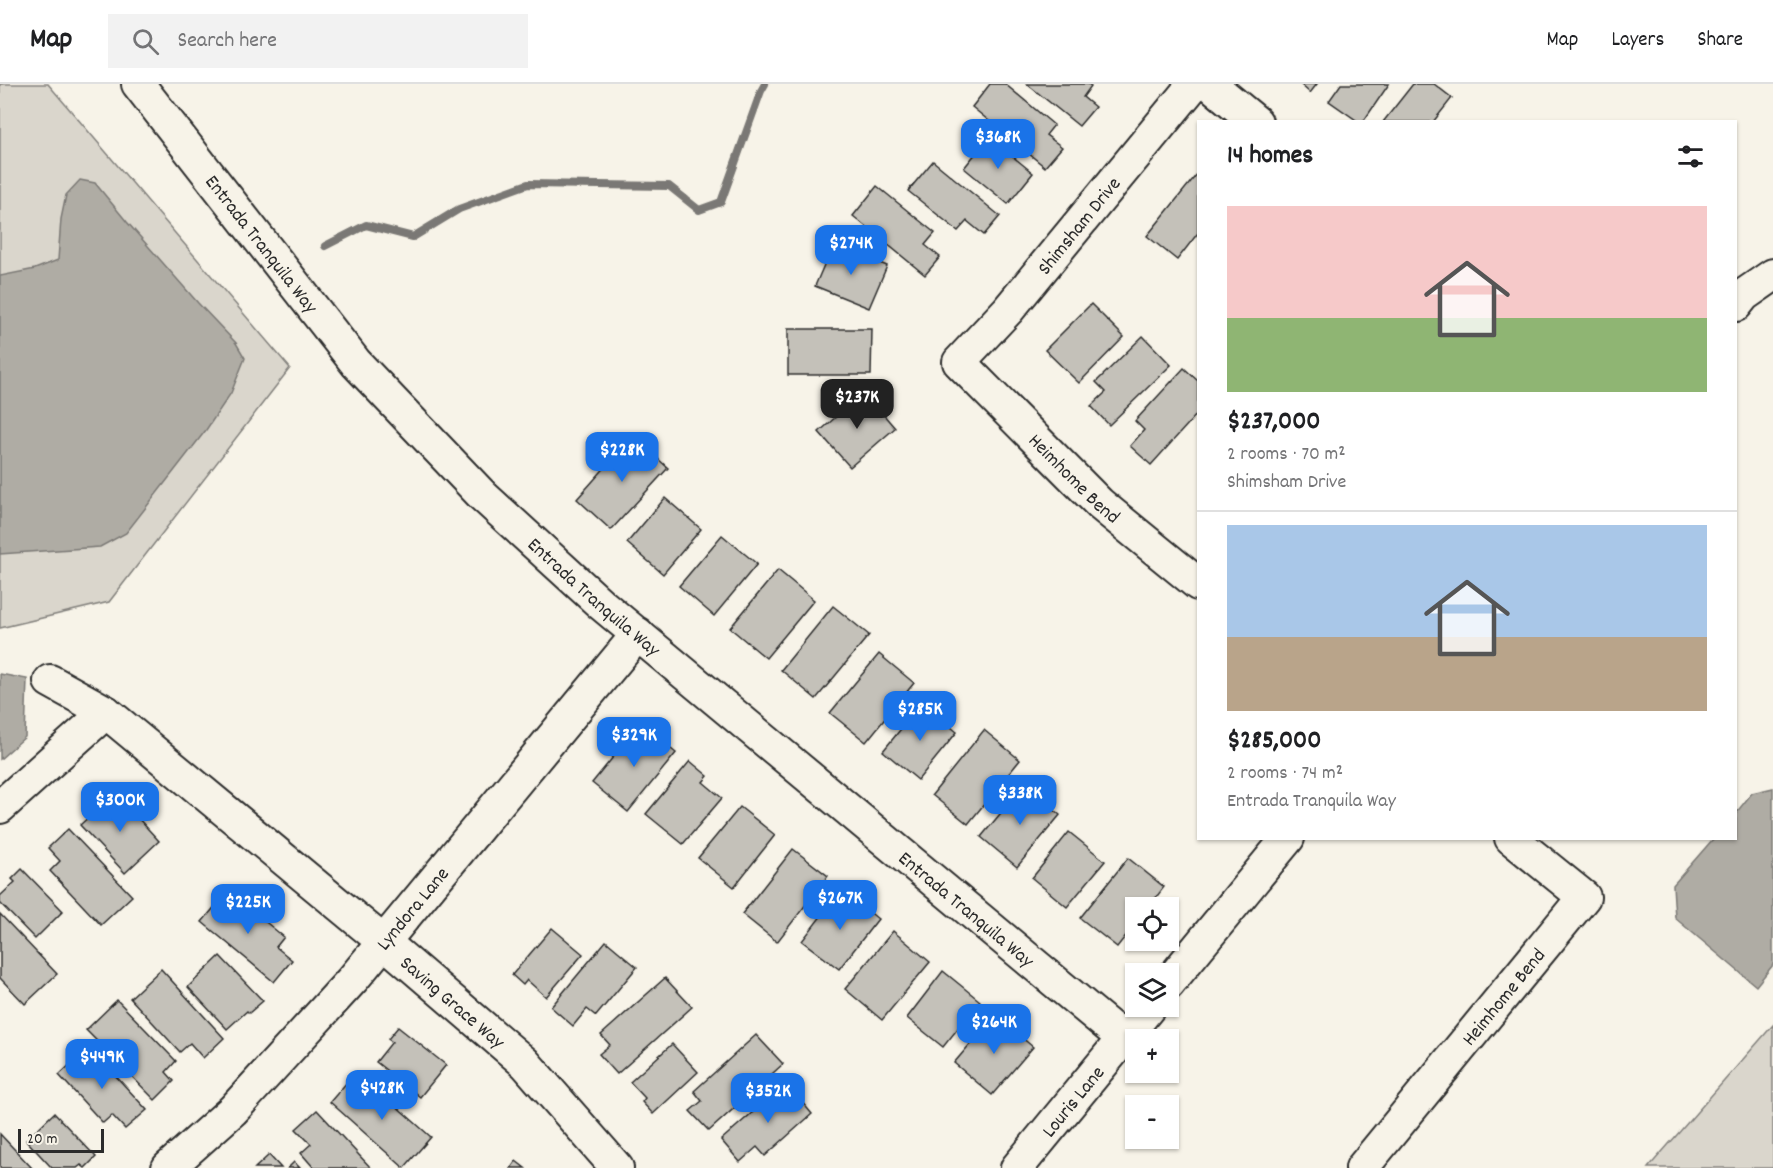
<!DOCTYPE html>
<html lang="en">
<head>
<meta charset="utf-8">
<style>
  :root { --surface:#fff; --page:#f2f2f2; --text:#202124; --muted:#757577; --line:#e0e0e0; --accent:#1a73e8 }
  body { margin:0; font-family:Dekko,sans-serif; background:var(--page); color:var(--text); height:100vh; display:flex; flex-direction:column; font-size:22px; white-space:nowrap }
  * { box-sizing:border-box; margin:0 }
  p { font-size:20px; color:var(--muted) }
  .icon { flex:none; width:33px; height:33px; fill:none; stroke:currentColor; stroke-width:2; stroke-linecap:round; stroke-linejoin:round }
  .map { position:relative; flex:1; overflow:hidden }
  .drawer { position:absolute; left:1197px; top:36px; width:540px; height:720px; display:flex; flex-direction:column; background:var(--surface); border-radius:0px; box-shadow:0 2px 4px #0004 }
  .drawer>* { flex:none }
  .tools { position:absolute; left:1125px; top:813px; display:grid; gap:12px }
  .tools a { display:grid; place-items:center; width:54px; height:54px; border-radius:0px; background:var(--surface); box-shadow:0 2px 4px #0004; font-size:30px }
  .scale { position:absolute; left:18px; bottom:15px; width:86px; box-sizing:border-box; padding-left:6px; border:3px solid #2b2b2b; border-top:0; font-size:16px; line-height:21px; white-space:nowrap; color:#2b2b2b; -webkit-text-stroke:4px #f7f3e8; paint-order:stroke }
  .price { position:absolute; translate:-50% -51px; padding:0 14px; border-radius:12px; background:var(--accent); color:#fff; font-size:20px; line-height:39px; filter:drop-shadow(0 2px 3px #0008) }
  .price::after { content:''; position:absolute; left:50%; top:36px; width:18px; height:14px; margin-left:-9px; background:inherit; clip-path:polygon(0 0,100% 0,50% 100%) }
  .price.current { background:#222; color:#fff }
  ul { padding:0; list-style:none }
  li { display:grid; align-content:center; gap:12px; height:318px; padding:0 30px }
  li+li { border-top:2px solid var(--line) }
  li span { display:grid; place-items:center; height:186px; border-radius:0px; color:#555 }
  li>.icon { margin-inline-start:auto }
  span .icon { width:108px; height:108px; fill:#fffc; stroke-width:1 }
  li b { font-size:26px }
  h2 { display:flex; justify-content:space-between; align-items:center; height:72px; padding:0 30px; font-size:26px }
  header { display:flex; align-items:center; gap:36px; box-sizing:border-box; height:84px; padding:0 30px; background:var(--surface); border-bottom:2px solid var(--line) }
  header strong { font-size:28px }
  nav { display:flex; gap:33px; margin-inline-start:auto; font-size:21px }
  .search { width:420px; height:54px; background:var(--page); display:flex; align-items:center; gap:15px; box-sizing:border-box; padding:0 21px; border-radius:0px; color:var(--muted); font-size:22px }
  .map>svg:first-child { display:block }
  .green { fill:#dad6cc; stroke:#82807c; stroke-width:1.5 }
  .water { fill:#afaca4; stroke:#7a7874; stroke-width:1.5 }
  .lines { fill:none; stroke-linecap:round; stroke-linejoin:round }
  .stream { stroke:#7a7874; stroke-width:8 }
  .building { fill:#c4c1b9; stroke:#2b2b2b; stroke-width:1.5 }
  .minor-casing { stroke:#2b2b2b; stroke-width:36 }
  .minor { stroke:#f7f3e8; stroke-width:32 }
  .labels { text-anchor:middle; stroke-width:5; stroke-linejoin:round; paint-order:stroke }
  .street-label { font-size:20px; fill:#2b2b2b; stroke:#f7f3e8 }
</style>
</head>
<body>
<header>
<strong>Map</strong>
<div class="search"><svg class="icon" aria-label="search" viewBox="0 0 24 24"><circle cx="10" cy="10" r="6"/><path d="M15 15l6 6"/></svg>Search here</div>
<nav><a>Map</a><a>Layers</a><a>Share</a></nav>
</header>
<div class="map">
<svg width="1773" height="1084" viewBox="0 0 1773 1084">
  <rect width="100%" height="100%" fill="#f7f3e8"/>
  <filter id="ink" filterUnits="userSpaceOnUse"><feTurbulence type="fractalNoise" baseFrequency=".0167" numOctaves="2"/><feDisplacementMap in="SourceGraphic" scale="12" xChannelSelector="R" yChannelSelector="G"/><feConvolveMatrix kernelMatrix="1 2 1 2 8 2 1 2 1" color-interpolation-filters="sRGB"/></filter>
  <g filter="url(#ink)">
    <g class="green">
      <polygon points="0,0 48,0 290,284 109,518 0,544"/>
      <polygon points="1773,941 1773,1084 1648,1084"/>
    </g>
    <g class="water">
      <polygon points="80,96 95,99 127,138 198,219 236,259 245,274 231,309 206,346 126,449 100,463 0,470 0,192 35,185 58,176 61,135 66,111"/>
      <polygon points="0,590 27,595 25,653 0,675"/>
      <polygon points="1773,704 1773,881 1756,902 1675,834 1673,801 1713,755 1736,754 1736,729 1752,709"/>
    </g>
    <g class="lines">
      <polyline class="stream" points="325,162 366,141 413,153 459,125 528,100 669,102 699,126 721,118 761,7 765,0"/>
    </g>
    <g class="building">
      <polygon points="990,0 1005,0 1054,41 1046,51 1062,63 1045,83 972,23"/>
      <polygon points="1027,0 1088,0 1091,2 1083,13 1095,23 1079,42"/>
      <polygon points="1300,0 1317,0 1310,9"/>
      <polygon points="1341,0 1389,0 1363,38 1359,38 1329,17"/>
      <polygon points="1413,0 1434,0 1452,14 1433,38 1383,38"/>
      <polygon points="989,53 1033,89 1008,120 964,84"/>
      <polygon points="933,77 1000,132 984,151 967,137 958,147 908,107"/>
      <polygon points="1197,90 1198,91 1198,149 1177,176 1147,152"/>
      <polygon points="877,102 935,149 925,161 940,173 925,191 853,132"/>
      <polygon points="833,160 887,182 869,224 815,202"/>
      <polygon points="1091,220 1124,253 1079,299 1045,266"/>
      <polygon points="788,245 872,245 871,291 788,291"/>
      <polygon points="1143,252 1171,281 1109,341 1091,322 1106,308 1096,298"/>
      <polygon points="1184,284 1198,297 1198,329 1151,381 1130,362 1144,346 1135,337"/>
      <polygon points="864,308 895,344 850,383 819,348"/>
      <polygon points="633,352 668,384 611,446 577,415"/>
      <polygon points="665,414 701,445 663,490 627,459"/>
      <polygon points="722,451 757,480 714,532 679,502"/>
      <polygon points="778,486 814,516 766,574 730,544"/>
      <polygon points="833,522 869,551 816,615 781,586"/>
      <polygon points="879,570 914,599 866,658 830,629"/>
      <polygon points="922,619 957,648 918,696 883,667"/>
      <polygon points="640,640 676,669 628,728 592,699"/>
      <polygon points="984,646 1020,676 968,740 932,711"/>
      <polygon points="690,677 708,692 703,698 722,714 683,760 646,730"/>
      <polygon points="1024,701 1060,731 1017,783 981,753"/>
      <polygon points="115,709 159,757 125,789 80,741"/>
      <polygon points="740,723 775,751 734,803 698,774"/>
      <polygon points="68,745 132,812 101,841 50,787 60,777 48,764"/>
      <polygon points="1069,748 1105,777 1067,823 1032,794"/>
      <polygon points="793,765 828,792 777,858 742,830"/>
      <polygon points="1128,774 1164,803 1148,824 1136,824 1136,839 1117,863 1080,834"/>
      <polygon points="22,785 63,827 35,855 0,819 0,812 15,798 12,795"/>
      <polygon points="228,807 284,853 276,863 292,876 274,898 202,838"/>
      <polygon points="838,810 858,825 861,821 878,835 839,885 802,857"/>
      <polygon points="0,830 57,890 25,920 0,894"/>
      <polygon points="552,844 583,870 546,913 527,896 523,901 512,891"/>
      <polygon points="893,847 930,878 882,936 845,905"/>
      <polygon points="606,857 637,883 596,932 587,925 573,942 551,923"/>
      <polygon points="220,872 263,917 249,929 247,927 227,945 188,903"/>
      <polygon points="161,885 224,954 203,974 190,959 180,968 130,914"/>
      <polygon points="943,887 980,917 943,963 907,934"/>
      <polygon points="665,894 692,923 617,990 599,970 610,961 601,951"/>
      <polygon points="117,916 176,977 166,988 174,997 155,1016 86,946"/>
      <polygon points="995,931 1033,963 992,1011 954,979"/>
      <polygon points="398,943 446,981 420,1013 376,978 392,958 388,955"/>
      <polygon points="756,951 783,980 709,1047 690,1027 702,1017 694,1007"/>
      <polygon points="672,960 698,988 653,1030 642,1018 645,1014 630,998"/>
      <polygon points="89,963 147,1026 125,1045 112,1031 103,1039 59,991"/>
      <polygon points="348,997 358,1007 368,997 431,1053 404,1084 330,1018"/>
      <polygon points="786,999 812,1030 765,1072 757,1063 740,1078 721,1056"/>
      <polygon points="317,1026 371,1084 314,1084 301,1069 311,1060 296,1045"/>
      <polygon points="54,1029 96,1073 85,1084 81,1081 77,1084 52,1084 26,1056"/>
      <polygon points="0,1050 32,1084 0,1084"/>
      <polygon points="269,1071 281,1084 255,1084"/>
      <polygon points="516,1077 525,1084 511,1084"/>
      <polygon points="294,1078 300,1084 288,1084"/>
    </g>
    <g class="lines">
      <g class="minor-casing">
        <g id="minor">
          <path id="s1" d="M138 0 356 279 483 412 601 520 1124 955"/>
          <path id="s2" d="M1194 0 1008 226 959 278 1100 420 1198 500"/>
          <polyline points="1210,0 1256,38"/>
          <polyline points="1736,221 1744,211 1773,191"/>
          <path id="s3" d="M50 597 106 628 385 859 525 979 617 1084"/>
          <polyline points="0,723 106,628"/>
          <polyline points="1168,900 1288,754"/>
          <path id="s4" d="M168 1084 233 1026 353 895 638 550"/>
          <path id="s5" d="M1017 1084 1150 922"/>
          <path id="s6" d="M1362 1084 1584 813 1511 754"/>
        </g>
      </g>
      <use href="#minor" class="minor"/>
    </g>
  </g>
  <g class="labels">
    <g class="street-label">
      <text transform="translate(1078 141) rotate(-51)" y="7">Shimsham Drive</text>
      <text dy="7" stroke="none"><textPath href="#s1" startOffset="202">Entrada Tranquila Way</textPath></text>
      <text dy="7" stroke="none"><textPath href="#s2" startOffset="528">Heimhome Bend</textPath></text>
      <text dy="7" stroke="none"><textPath href="#s1" startOffset="688">Entrada Tranquila Way</textPath></text>
      <text dy="7" stroke="none"><textPath href="#s4" startOffset="357">Lyndora Lane</textPath></text>
      <text dy="7" stroke="none"><textPath href="#s1" startOffset="1174">Entrada Tranquila Way</textPath></text>
      <text dy="7" stroke="none"><textPath href="#s6" startOffset="222">Heimhome Bend</textPath></text>
      <text dy="7" stroke="none"><textPath href="#s3" startOffset="516">Saving Grace Way</textPath></text>
      <text dy="7" stroke="none"><textPath href="#s5" startOffset="87">Louris Lane</textPath></text>
    </g>
  </g>
</svg>
<div class="tools">
<a><svg class="icon" aria-label="locate" viewBox="0 0 24 24"><circle cx="12" cy="12" r="6"/><path d="M12 2v4M12 18v4M2 12h4M18 12h4"/></svg></a>
<a><svg class="icon" aria-label="layers" viewBox="0 0 24 24"><path d="M12 4l9 5-9 5-9-5zM3 14l9 5 9-5"/></svg></a>
<a>+</a>
<a>−</a>
</div>
<div class="scale">20 m</div>
<b class="price" style="left:998px;top:86px">$368K</b>
<b class="price" style="left:851px;top:192px">$274K</b>
<b class="price current" style="left:857px;top:346px">$237K</b>
<b class="price" style="left:622px;top:399px">$228K</b>
<b class="price" style="left:920px;top:658px">$285K</b>
<b class="price" style="left:634px;top:684px">$329K</b>
<b class="price" style="left:1020px;top:742px">$338K</b>
<b class="price" style="left:120px;top:749px">$300K</b>
<b class="price" style="left:840px;top:847px">$267K</b>
<b class="price" style="left:248px;top:851px">$225K</b>
<b class="price" style="left:994px;top:971px">$264K</b>
<b class="price" style="left:102px;top:1006px">$449K</b>
<b class="price" style="left:382px;top:1037px">$428K</b>
<b class="price" style="left:768px;top:1040px">$352K</b>
<section class="drawer">
<h2>14 homes<svg class="icon" aria-label="filters" viewBox="0 0 24 24"><path d="M4 7h16M4 17h16"/><circle cx="9" cy="7" r="2"/><circle cx="15" cy="17" r="2"/></svg></h2>
<ul>
<li><span style="background:linear-gradient(#f6c9c9 60%,#8fb573 0)"><svg class="icon" aria-label="home" viewBox="0 0 24 24"><path d="M3 11l9-7 9 7M6 9v11h12V9"/></svg></span><div><b>$237,000</b><p>2 rooms · 70 m²</p><p>Shimsham Drive</p></div></li>
<li><span style="background:linear-gradient(#a9c7e8 60%,#b9a48a 0)"><svg class="icon" aria-label="home" viewBox="0 0 24 24"><path d="M3 11l9-7 9 7M6 9v11h12V9"/></svg></span><div><b>$285,000</b><p>2 rooms · 74 m²</p><p>Entrada Tranquila Way</p></div></li>
</ul>
</section>
</div>
</body>
</html>
